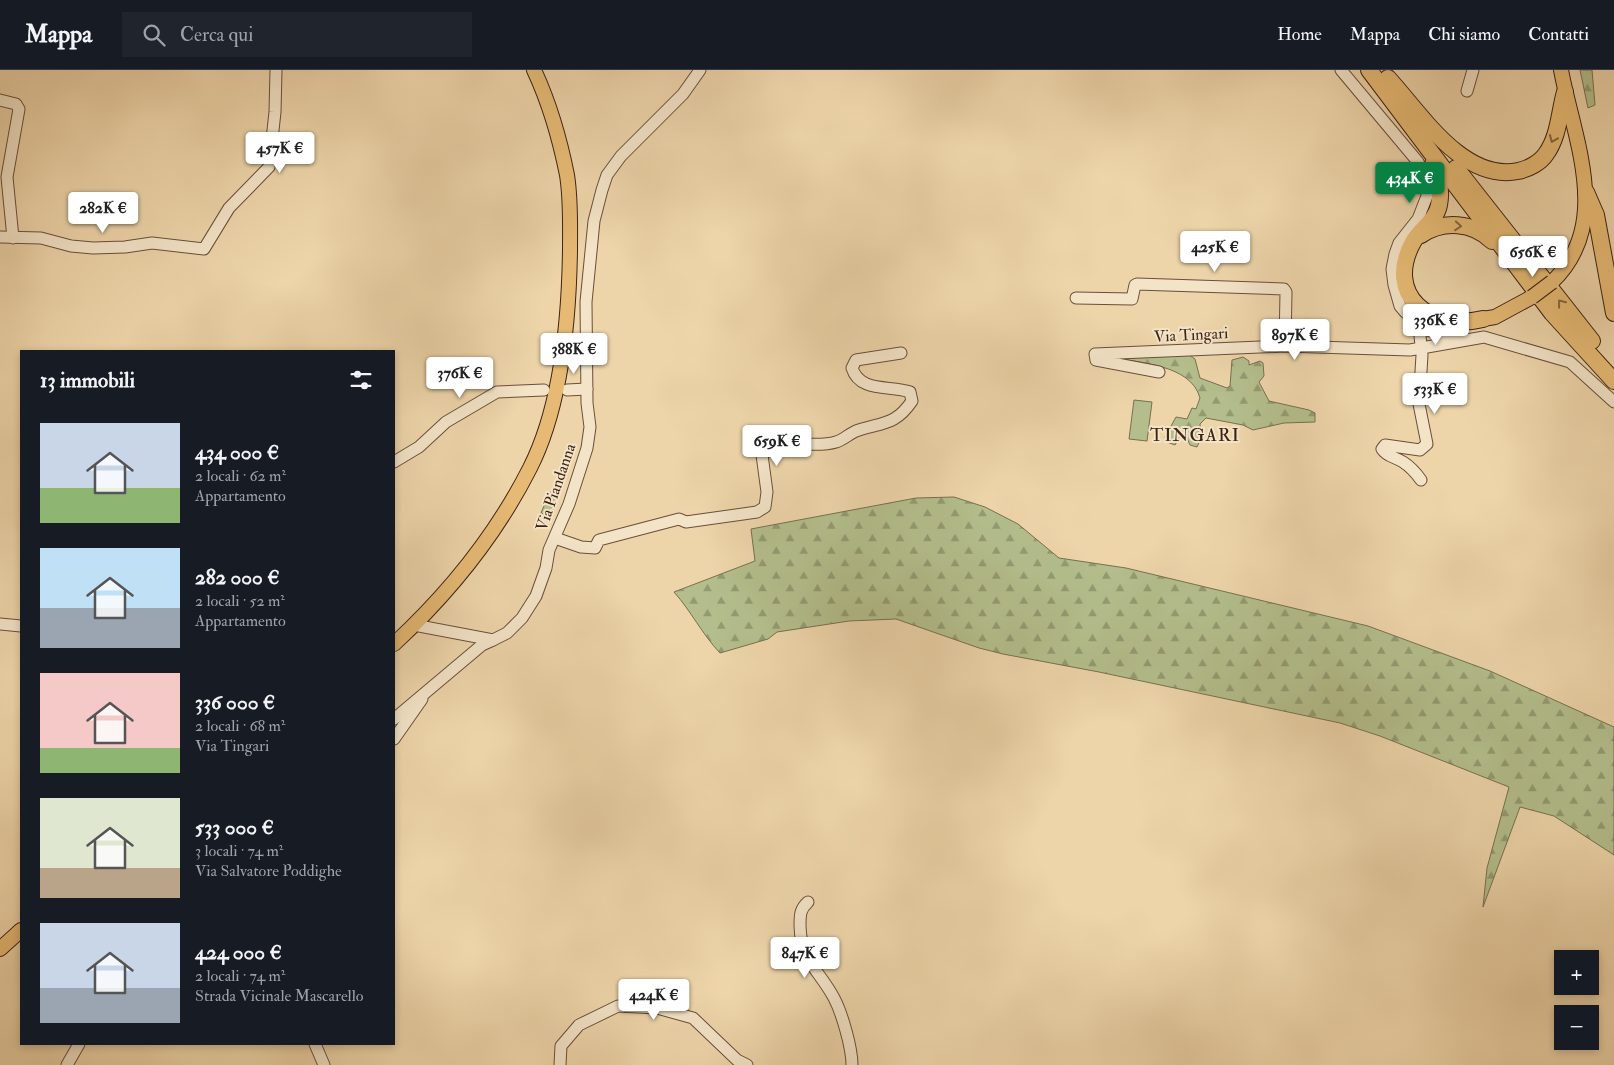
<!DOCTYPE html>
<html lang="it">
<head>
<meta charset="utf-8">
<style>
  :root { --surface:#171b24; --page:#20242c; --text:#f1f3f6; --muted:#9ea1a6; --line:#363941; --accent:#0b8043 }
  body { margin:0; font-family:"IM FELL Double Pica",serif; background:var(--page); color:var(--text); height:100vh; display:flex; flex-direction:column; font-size:19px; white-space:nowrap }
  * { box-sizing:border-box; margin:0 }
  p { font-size:16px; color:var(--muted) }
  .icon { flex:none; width:28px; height:28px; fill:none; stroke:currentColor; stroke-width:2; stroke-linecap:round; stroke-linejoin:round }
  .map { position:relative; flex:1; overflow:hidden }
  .side { position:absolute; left:20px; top:280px; width:375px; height:695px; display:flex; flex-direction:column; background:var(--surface); border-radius:0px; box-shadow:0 2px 8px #0003 }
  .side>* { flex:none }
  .fabs { position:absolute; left:1554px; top:880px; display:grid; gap:10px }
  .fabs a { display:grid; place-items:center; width:45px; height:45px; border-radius:0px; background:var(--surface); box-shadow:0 2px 8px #0003; font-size:25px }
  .price { position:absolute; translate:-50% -42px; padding:0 11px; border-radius:5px; background:#fff; color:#222; font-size:16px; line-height:32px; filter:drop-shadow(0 1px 2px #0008) }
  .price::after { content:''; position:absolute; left:50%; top:30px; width:15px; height:11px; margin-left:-8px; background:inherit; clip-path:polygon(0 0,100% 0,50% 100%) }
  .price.selected { background:var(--accent); color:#fff }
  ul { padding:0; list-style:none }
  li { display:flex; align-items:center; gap:15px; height:125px; padding:0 20px }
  li span { display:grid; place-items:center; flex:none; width:140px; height:100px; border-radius:0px; color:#555 }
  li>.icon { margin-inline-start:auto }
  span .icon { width:60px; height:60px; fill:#fffc; stroke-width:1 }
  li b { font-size:21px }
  h2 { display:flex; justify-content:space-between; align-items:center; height:60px; padding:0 20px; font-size:21px }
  header { display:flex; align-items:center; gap:30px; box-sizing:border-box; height:70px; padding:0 25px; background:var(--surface); border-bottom:1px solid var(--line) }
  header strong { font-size:24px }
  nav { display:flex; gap:28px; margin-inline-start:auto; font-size:18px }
  .search { width:350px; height:45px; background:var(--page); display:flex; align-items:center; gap:12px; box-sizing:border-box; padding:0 18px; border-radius:0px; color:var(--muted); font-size:19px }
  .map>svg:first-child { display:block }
  .grass { fill:#b3be8c; stroke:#787050 }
  .forest { fill:url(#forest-firs); stroke:#787050 }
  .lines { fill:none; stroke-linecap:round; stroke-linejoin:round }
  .minor-casing { stroke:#694f3a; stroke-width:13 }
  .major-casing { stroke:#3d2315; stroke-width:16 }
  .highway-casing { stroke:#3d2315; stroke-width:18 }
  .minor { stroke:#f3e3c7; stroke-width:11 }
  .major { stroke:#e6ba74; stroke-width:14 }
  .highway { stroke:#e6ba74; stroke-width:16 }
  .major-bridge-casing { stroke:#3d2315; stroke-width:16; stroke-linecap:butt }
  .major-bridge { stroke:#e6ba74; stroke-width:14 }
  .oneway { stroke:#896740 }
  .labels { text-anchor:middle; stroke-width:4; stroke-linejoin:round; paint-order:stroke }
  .street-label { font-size:16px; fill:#3d2315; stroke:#f3e3c7 }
  .neighbourhood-label { font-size:18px; letter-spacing:1px; fill:#3d2315; stroke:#f3e3c7 }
</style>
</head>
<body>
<header>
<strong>Mappa</strong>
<div class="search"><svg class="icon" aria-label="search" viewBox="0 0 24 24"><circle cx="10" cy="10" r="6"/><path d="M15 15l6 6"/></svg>Cerca qui</div>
<nav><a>Home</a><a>Mappa</a><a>Chi siamo</a><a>Contatti</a></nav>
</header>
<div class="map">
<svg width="1614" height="995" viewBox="0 0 1614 995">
  <defs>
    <pattern id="forest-firs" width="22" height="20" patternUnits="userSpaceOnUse" patternTransform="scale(1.25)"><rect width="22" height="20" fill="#b3be8c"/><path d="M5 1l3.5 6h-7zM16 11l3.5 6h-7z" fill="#939a71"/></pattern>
  </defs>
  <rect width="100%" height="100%" fill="#edd4a9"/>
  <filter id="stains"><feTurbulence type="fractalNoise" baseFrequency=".004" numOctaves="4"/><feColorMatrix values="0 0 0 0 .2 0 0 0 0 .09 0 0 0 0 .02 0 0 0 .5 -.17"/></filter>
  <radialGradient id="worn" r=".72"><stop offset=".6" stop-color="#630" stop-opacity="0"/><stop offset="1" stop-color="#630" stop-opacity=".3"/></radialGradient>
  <g class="grass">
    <polygon points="1134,330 1152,332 1147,371 1129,369"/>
    <polygon points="550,422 558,426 550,447 541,443"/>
  </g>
  <g class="forest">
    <polygon points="1580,0 1592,0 1595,35 1588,38"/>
    <path d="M1187 283 1195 289 1200 308 1227 318 1230 316 1232 290 1243 287 1249 291V295L1260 291 1263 293 1264 306 1259 312 1269 331 1309 340 1315 343V352L1284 353 1253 360 1243 355 1206 348 1200 354 1201 368 1197 377 1190 375 1185 364H1181L1175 375 1167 372 1165 367 1176 347 1187 349 1192 338 1196 339 1200 328C1191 294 1138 293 1111 287Z"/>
    <path d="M954 427 985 437 1018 454 1059 488 1126 498 1368 556 1490 601 1614 657V785L1554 746 1520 737 1483 837 1487 798 1509 717 1380 666 1340 653 1099 602 1003 584 979 578 896 549 849 551 777 562 768 569 720 583C702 564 691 541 674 522L755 491 751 459 916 428Z"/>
  </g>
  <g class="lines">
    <g class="minor-casing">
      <g id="minor">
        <polyline points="1341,0 1418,92 1426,109 1427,126 1418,149 1399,173 1395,184 1392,199 1394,215 1400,236 1405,242 1423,258 1457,271"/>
        <polyline points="1467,21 1473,0"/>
        <polyline points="0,30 16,34 19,39 7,107 13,168"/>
        <polyline points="0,167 41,168 71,176 93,178 125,177 152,173 204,179 229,138 269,97 275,42 276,0"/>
        <polyline points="1076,228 1132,229 1135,215 1137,214 1284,219 1286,222 1285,276"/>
        <polyline points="1159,302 1096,290 1095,284 1285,276 1410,280 1484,267 1570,292 1614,332"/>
        <polyline points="567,320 587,319"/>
        <polyline points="394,392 419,377 446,352 497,322 544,320"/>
        <path d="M1421 410C1416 403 1411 397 1403 392 1396 387 1387 387 1382 379L1385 375 1420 380 1427 374 1419 334 1422 285 1420 266 1423 258"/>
        <path d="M555 468 581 477 595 478 599 470 679 449 686 452 757 442 765 437 767 422 762 385C785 364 809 380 836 372 843 370 849 364 856 361 882 352 895 356 912 331L910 322C890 315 860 323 852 298L856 290 901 283"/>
        <polyline points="0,554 21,556"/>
        <polyline points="414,555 493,570 507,563 522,548 536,526 546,498 549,480 569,434 587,378 590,357 587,333 586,232 594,151 602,120 607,105 621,86 683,24 700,0"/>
        <polyline points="394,649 482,575 493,570"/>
        <polyline points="394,669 422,629"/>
        <path d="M808 832C800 839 800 845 800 856 801 891 819 900 834 928 842 943 852 978 852 995"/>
        <polyline points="315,974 324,995"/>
        <polyline points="67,995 79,974"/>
        <polyline points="560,995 561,976 579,955 618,936 657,938 693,948 737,990 747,995"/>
      </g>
    </g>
    <g class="major-casing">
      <g id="major">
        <path d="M1552 212C1613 154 1574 70 1561 0"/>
        <polyline points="1483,249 1495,247 1532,227"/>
        <path d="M394 574C448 524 496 465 530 398 562 335 569 250 570 180 570 155 571 130 567 105 560 70 549 32 534 0"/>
        <polyline points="0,879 21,860"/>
      </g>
    </g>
    <g class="highway-casing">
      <g id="highway">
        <polyline points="1369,0 1552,243 1614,311"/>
        <path d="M1388 8C1421 44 1463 112 1518 101 1528 99 1540 93 1546 84 1559 66 1559 43 1565 22"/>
        <path d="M1433 94C1439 107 1442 120 1439 135 1436 151 1420 159 1413 172 1384 225 1430 262 1483 249"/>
        <polyline points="1456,98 1592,271"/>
        <polyline points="1586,122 1596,145 1614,243"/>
        <path d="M1421 165C1443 150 1473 152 1492 171"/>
      </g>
    </g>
    <use href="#minor" class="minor"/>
    <use href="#major" class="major"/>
    <use href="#highway" class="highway"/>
    <g class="major-bridge-casing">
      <polyline id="major-bridge" points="1532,227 1552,212"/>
    </g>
    <use href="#major-bridge" class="major-bridge"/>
  </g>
  <defs><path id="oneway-chevron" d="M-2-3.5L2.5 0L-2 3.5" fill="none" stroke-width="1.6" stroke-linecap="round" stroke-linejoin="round" transform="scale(1.25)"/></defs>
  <g class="oneway">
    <use href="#oneway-chevron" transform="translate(1553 69) rotate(113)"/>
    <use href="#oneway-chevron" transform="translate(1458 156) rotate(5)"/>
    <use href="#oneway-chevron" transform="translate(1561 233) rotate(-128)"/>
  </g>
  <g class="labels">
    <g class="street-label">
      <text transform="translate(1191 264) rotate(-3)" y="6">Via Tingari</text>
      <text transform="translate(555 417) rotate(-71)" y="6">Via Piandanna</text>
    </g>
    <g class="neighbourhood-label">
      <text x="1195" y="371">TINGARI</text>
    </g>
  </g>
  <rect width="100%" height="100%" filter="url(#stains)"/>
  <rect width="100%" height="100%" fill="url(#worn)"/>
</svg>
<div class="fabs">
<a>+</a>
<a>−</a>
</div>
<b class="price" style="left:280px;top:104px">457K €</b>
<b class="price selected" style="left:1410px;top:134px">434K €</b>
<b class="price" style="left:103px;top:164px">282K €</b>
<b class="price" style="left:1215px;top:203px">425K €</b>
<b class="price" style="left:1533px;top:208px">656K €</b>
<b class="price" style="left:1436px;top:276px">336K €</b>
<b class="price" style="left:1295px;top:291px">897K €</b>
<b class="price" style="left:574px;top:305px">388K €</b>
<b class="price" style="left:460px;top:329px">376K €</b>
<b class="price" style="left:1435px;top:345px">533K €</b>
<b class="price" style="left:777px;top:397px">659K €</b>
<b class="price" style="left:805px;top:909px">847K €</b>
<b class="price" style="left:654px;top:951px">424K €</b>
<section class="side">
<h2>13 immobili<svg class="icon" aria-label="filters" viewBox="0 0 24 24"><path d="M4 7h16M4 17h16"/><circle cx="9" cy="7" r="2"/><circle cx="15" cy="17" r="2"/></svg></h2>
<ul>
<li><span style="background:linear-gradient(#c9d6e8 65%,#8fb573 0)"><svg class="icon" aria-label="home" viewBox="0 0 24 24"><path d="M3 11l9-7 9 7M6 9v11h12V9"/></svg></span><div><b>434 000 €</b><p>2 locali · 62 m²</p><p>Appartamento</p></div></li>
<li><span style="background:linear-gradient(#bfe0f5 60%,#9aa5b1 0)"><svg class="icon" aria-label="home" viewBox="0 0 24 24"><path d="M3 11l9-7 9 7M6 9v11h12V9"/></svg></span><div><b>282 000 €</b><p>2 locali · 52 m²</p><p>Appartamento</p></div></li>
<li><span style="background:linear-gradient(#f6c9c9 75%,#8fb573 0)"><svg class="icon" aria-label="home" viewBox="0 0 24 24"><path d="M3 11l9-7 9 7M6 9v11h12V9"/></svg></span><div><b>336 000 €</b><p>2 locali · 68 m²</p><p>Via Tingari</p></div></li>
<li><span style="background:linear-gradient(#dfe7d0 70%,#b9a48a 0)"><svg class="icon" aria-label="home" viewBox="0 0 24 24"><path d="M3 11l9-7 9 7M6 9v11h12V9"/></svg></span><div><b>533 000 €</b><p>3 locali · 74 m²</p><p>Via Salvatore Poddighe</p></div></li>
<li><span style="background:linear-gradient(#c9d6e8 65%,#9aa5b1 0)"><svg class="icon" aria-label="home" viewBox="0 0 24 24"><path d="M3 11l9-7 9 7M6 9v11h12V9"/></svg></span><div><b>424 000 €</b><p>2 locali · 74 m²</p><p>Strada Vicinale Mascarello</p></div></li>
</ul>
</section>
</div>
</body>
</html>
